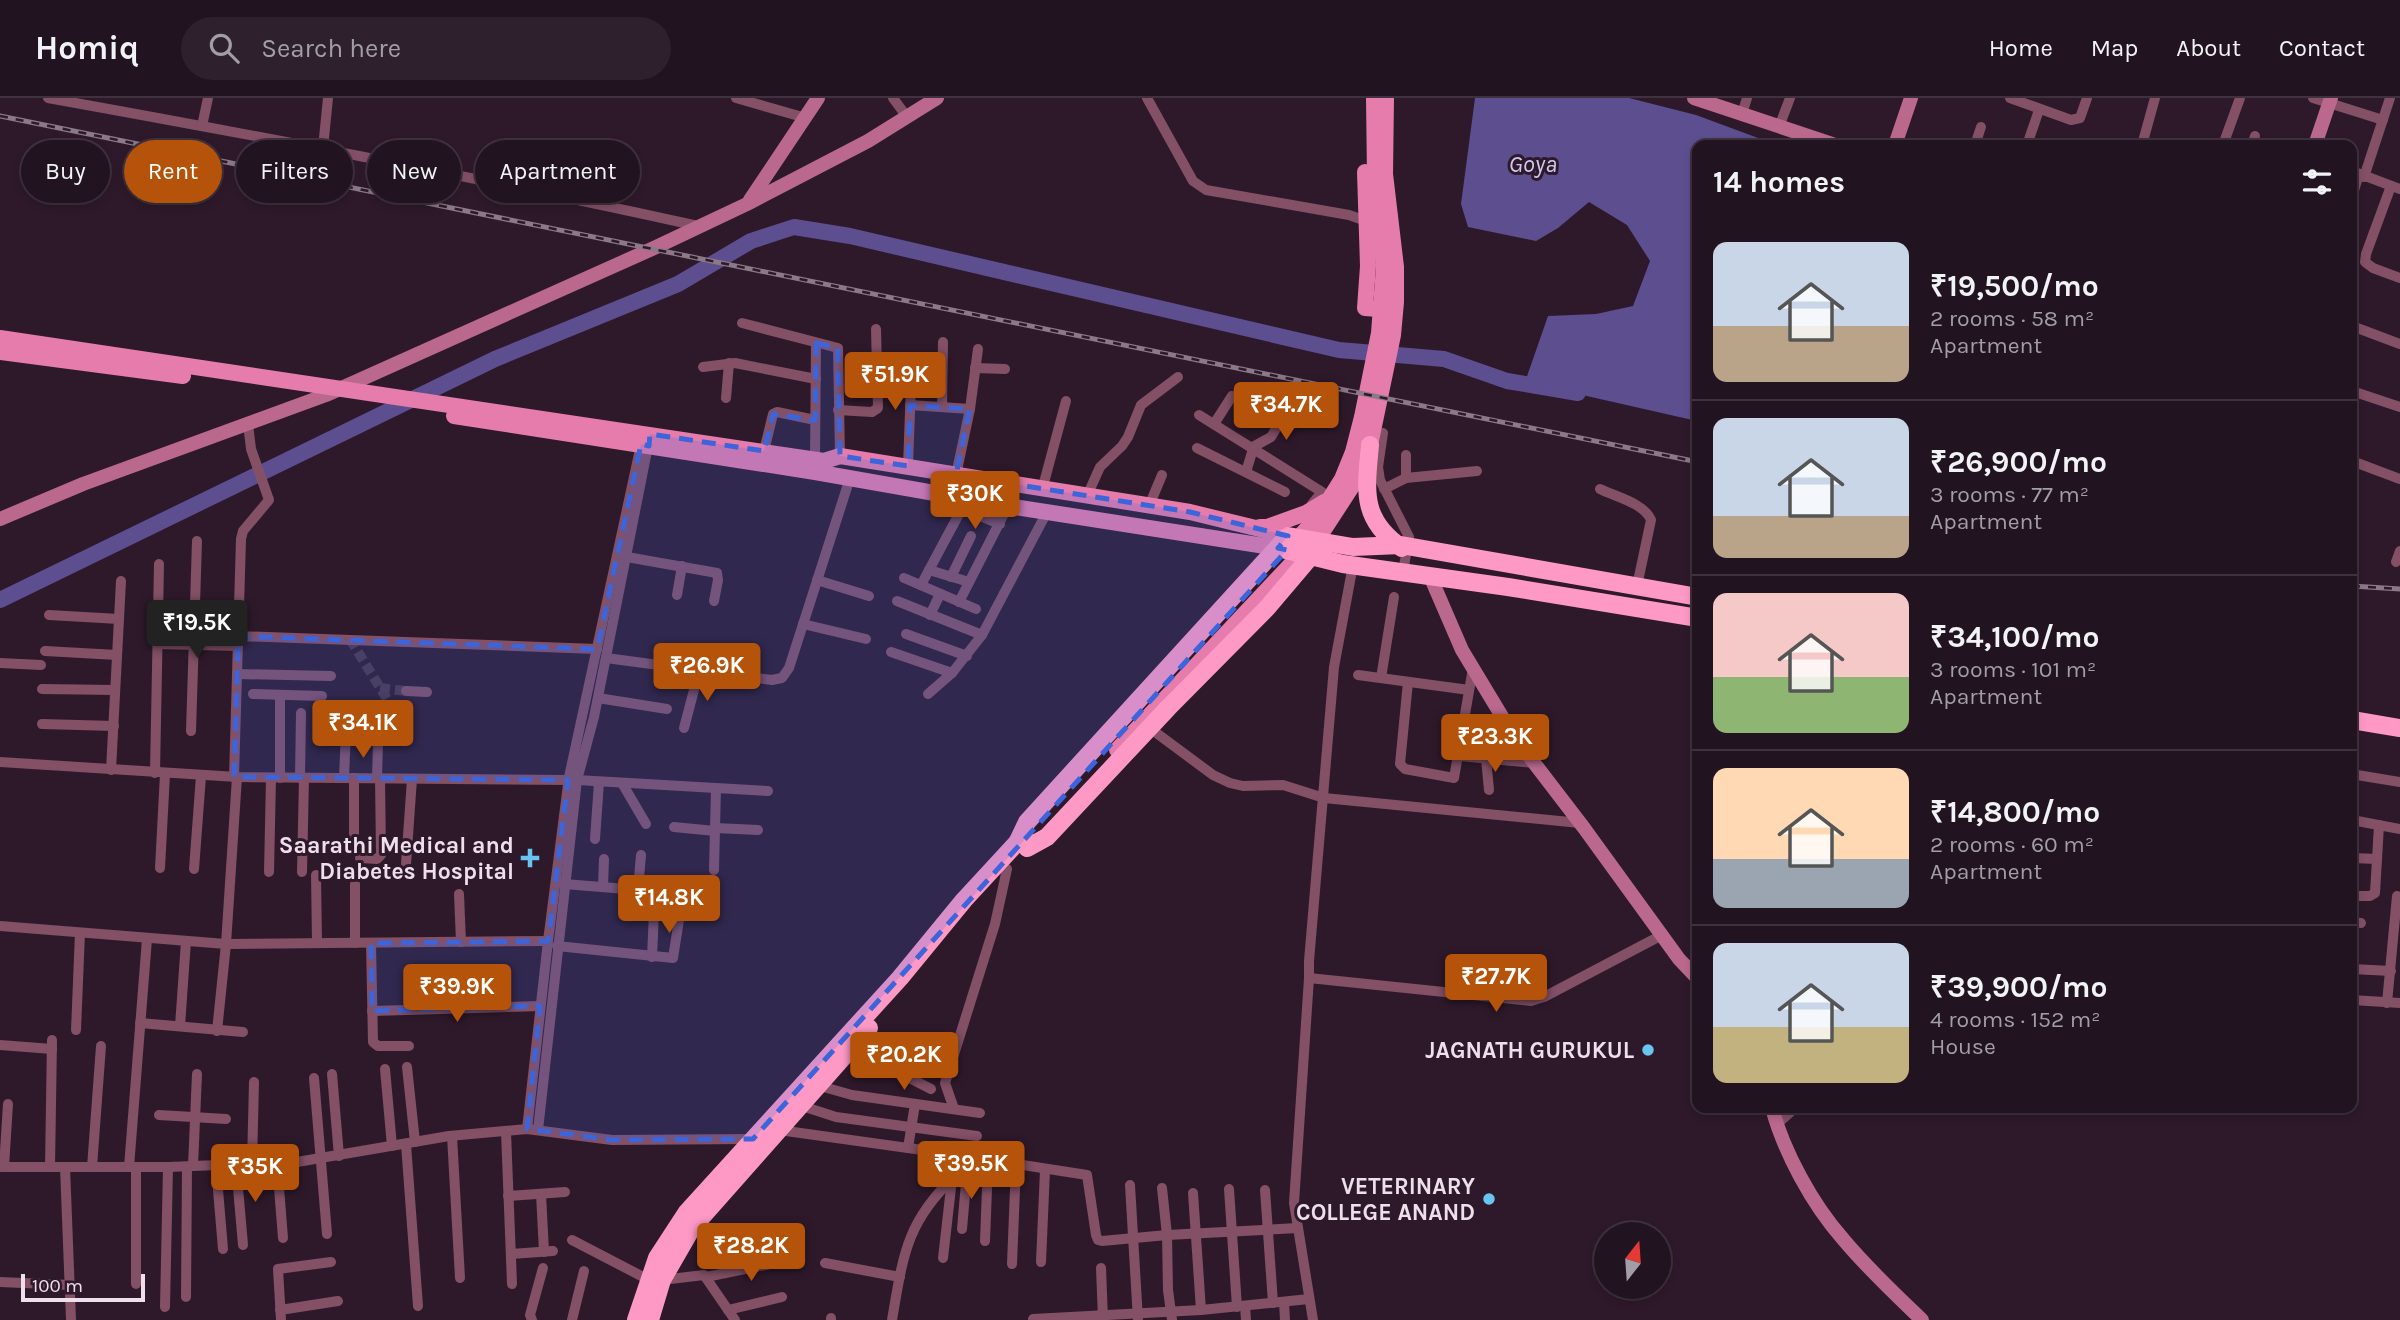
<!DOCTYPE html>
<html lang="en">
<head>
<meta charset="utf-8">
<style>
  :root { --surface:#221320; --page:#2e202d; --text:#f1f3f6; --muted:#a29ea5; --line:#3f323e; --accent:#b45309 }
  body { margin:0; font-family:Karla,sans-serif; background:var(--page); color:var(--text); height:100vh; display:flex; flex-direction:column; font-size:26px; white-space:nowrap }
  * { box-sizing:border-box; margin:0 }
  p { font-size:23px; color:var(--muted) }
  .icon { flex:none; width:38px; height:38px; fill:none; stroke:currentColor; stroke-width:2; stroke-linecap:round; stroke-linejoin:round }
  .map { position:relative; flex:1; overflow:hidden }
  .details { position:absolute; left:1692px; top:42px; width:665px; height:973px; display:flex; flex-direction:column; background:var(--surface); border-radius:14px; box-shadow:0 4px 10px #0003,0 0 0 2px var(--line) }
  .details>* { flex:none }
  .guide { position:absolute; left:21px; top:42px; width:665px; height:63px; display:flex; gap:14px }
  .needle { width:46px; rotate:17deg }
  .fabs { position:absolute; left:1594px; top:1124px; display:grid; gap:14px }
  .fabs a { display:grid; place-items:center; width:77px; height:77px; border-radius:50%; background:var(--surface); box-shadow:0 4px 10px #0003,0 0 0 2px var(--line); font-size:35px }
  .scale { position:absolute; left:21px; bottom:18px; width:124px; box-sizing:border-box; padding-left:7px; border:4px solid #eedfeb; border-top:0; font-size:19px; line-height:24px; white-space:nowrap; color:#eedfeb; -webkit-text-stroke:5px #2e192b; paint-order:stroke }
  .price { position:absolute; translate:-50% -60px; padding:0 16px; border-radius:7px; background:var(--accent); color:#fff; font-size:23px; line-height:46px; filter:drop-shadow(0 2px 4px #0008) }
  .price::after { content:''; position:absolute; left:50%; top:42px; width:21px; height:16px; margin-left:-10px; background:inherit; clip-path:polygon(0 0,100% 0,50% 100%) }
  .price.on { background:#222; color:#fff }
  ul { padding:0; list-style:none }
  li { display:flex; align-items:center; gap:21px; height:175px; padding:0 21px }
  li+li { border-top:2px solid var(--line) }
  li span { display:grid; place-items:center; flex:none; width:196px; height:140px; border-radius:14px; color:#555 }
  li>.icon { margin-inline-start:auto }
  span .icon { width:84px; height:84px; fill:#fffc; stroke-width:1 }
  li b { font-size:30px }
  h2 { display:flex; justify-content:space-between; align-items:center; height:84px; padding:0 21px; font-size:30px }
  .chip { padding:0 24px; border-radius:32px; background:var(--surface); box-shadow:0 4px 10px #0003,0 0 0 2px var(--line); font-size:24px; line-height:63px }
  .chip.on { background:var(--accent); color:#fff }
  header { display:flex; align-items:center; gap:42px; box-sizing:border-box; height:98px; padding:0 35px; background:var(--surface); border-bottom:2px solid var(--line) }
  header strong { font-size:33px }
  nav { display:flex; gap:38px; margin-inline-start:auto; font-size:24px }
  .search { width:490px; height:63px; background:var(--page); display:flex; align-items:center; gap:18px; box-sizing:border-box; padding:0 24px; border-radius:38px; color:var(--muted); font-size:26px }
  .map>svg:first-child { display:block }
  .water { fill:#5d4e90 }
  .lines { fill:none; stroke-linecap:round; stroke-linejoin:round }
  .river { stroke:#5d4e90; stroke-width:16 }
  .street-tunnel { stroke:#4b3748; stroke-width:10; stroke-dasharray:10 5; stroke-linecap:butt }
  .street { stroke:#835066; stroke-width:10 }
  .secondary { stroke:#ba698d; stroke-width:14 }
  .primary { stroke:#e57cac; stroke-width:16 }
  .highway { stroke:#fe99c5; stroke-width:18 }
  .rail-casing { stroke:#8b7988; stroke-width:5 }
  .rail { stroke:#2e192b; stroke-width:2.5; stroke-dasharray:8; stroke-linecap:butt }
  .marked { fill:#3c64db; fill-opacity:0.2; stroke:#3c64db; stroke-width:5; stroke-dasharray:14 9; stroke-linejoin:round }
  .poi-dot { fill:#69c4f0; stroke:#2e192b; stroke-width:2.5 }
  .labels { text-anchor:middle; stroke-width:6; stroke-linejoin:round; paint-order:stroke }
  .poi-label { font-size:23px; font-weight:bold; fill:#eedfeb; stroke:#2e192b; text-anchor:end }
  .water-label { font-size:24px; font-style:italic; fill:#cfc9ef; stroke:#2e192b }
</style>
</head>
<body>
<header>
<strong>Homiq</strong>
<div class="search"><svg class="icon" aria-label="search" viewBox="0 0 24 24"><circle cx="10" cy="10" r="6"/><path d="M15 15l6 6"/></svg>Search here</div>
<nav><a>Home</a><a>Map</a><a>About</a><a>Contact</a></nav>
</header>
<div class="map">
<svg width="2400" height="1222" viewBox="0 0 2400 1222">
  <rect width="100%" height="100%" fill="#2e192b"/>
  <polygon class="water" points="1475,0 1629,0 1696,17 1777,47 1698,47 1697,323 1525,284 1548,218 1596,216 1633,208 1650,163 1627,127 1589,104 1558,130 1536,143 1468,129 1461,106"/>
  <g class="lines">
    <polyline class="river" points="0,502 495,261 678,186 751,143 794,129 850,138 1339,252 1444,261 1507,283 1578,295"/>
    <g class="street-tunnel">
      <polyline points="350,541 405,630"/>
      <polyline points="380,590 406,593"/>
    </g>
    <g class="street">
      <path d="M48 0C265 39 482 80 698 128"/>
      <polyline points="736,0 806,20"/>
      <polyline points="893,0 907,19"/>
      <polyline points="1147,0 1193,83 1206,92 1349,117 1366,123"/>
      <polyline points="2010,0 2071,22 2080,20 2087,0"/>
      <polyline points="2313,0 2383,22"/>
      <polyline points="1742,16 1747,0"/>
      <polyline points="202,28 208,0"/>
      <polyline points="1779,29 1790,0"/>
      <polyline points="1975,47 1981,29"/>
      <polyline points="2027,47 2039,12"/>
      <polyline points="2142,47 2155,0"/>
      <polyline points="2223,47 2240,0"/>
      <polyline points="2252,47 2255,38"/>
      <polyline points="323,50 328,0"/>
      <polyline points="2352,73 2400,91"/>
      <polyline points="2364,79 2390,0"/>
      <polyline points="2391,88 2366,156 2365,164 2373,170 2400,180"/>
      <polyline points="2352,99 2359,76"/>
      <polyline points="742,225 838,250 840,358"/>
      <polyline points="2352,228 2400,246"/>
      <polyline points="703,269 735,265 816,281"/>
      <polyline points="975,270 1005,271"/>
      <polyline points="2352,293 2400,309"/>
      <polyline points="726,300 729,265"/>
      <polyline points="910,307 970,311"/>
      <polyline points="942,309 943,244"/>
      <polyline points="838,312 872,314 878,310 876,231"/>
      <polyline points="1199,317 1322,394 1312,406"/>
      <polyline points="1214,326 1232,298"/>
      <polyline points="1383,335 1378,369 1380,382 1409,439 1403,474"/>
      <polyline points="1197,350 1285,394"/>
      <polyline points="1251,350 1271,339 1291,306"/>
      <polyline points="764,353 773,316 777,314 815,322"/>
      <polyline points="815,361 816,245"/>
      <polyline points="2352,363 2400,381"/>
      <polyline points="908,368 912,260"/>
      <polyline points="1246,374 1253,351"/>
      <polyline points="956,377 970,311 978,251"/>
      <polyline points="1406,380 1477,373"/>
      <polyline points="1384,391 1406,380 1406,357"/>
      <path d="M1600 391C1616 399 1644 405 1651 422L1637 488"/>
      <polyline points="1042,392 1066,303"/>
      <polyline points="1087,398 1100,369 1122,348 1128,339 1141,307 1178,279"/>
      <polyline points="1149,408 1162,377"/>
      <polyline points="963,411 1000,426"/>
      <polyline points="627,459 717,475 718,482 714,503"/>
      <polyline points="2396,464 2400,453"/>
      <polyline points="929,472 969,484"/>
      <polyline points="951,479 971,438"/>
      <polyline points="904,480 976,511"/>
      <polyline points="817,482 869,498"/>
      <polyline points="921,487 967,401"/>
      <polyline points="677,497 682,468"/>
      <polyline points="897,503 982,537"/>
      <polyline points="959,504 1008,408"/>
      <polyline points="49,517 119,521"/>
      <polyline points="930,517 940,496"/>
      <polyline points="803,526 866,541"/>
      <polyline points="906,536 967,558"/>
      <polyline points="238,538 597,551"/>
      <polyline points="157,546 238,548"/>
      <polyline points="45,553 117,557"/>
      <polyline points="891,554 952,575"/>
      <polyline points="606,560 772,582 782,580 789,570 850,380"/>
      <polyline points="0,565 41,567"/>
      <polyline points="237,576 331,578"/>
      <polyline points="1358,577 1469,592"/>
      <polyline points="1381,580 1394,499"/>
      <polyline points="1408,584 1400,666 1405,671 1454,680 1473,570"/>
      <polyline points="42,591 115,592"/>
      <polyline points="406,593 427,594"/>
      <polyline points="253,596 322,598"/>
      <polyline points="928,596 952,575 982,537 1047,414"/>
      <polyline points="280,597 280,680"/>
      <polyline points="598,600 667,611"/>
      <polyline points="344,608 390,607"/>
      <polyline points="42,626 114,628"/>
      <polyline points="684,630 699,573"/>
      <polyline points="1151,631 1213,677 1230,685 1243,688 1283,687 1324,700 1580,725"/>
      <polyline points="191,633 197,443"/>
      <polyline points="1459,658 1534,665"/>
      <polyline points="1486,660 1489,692"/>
      <polyline points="0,664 237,679 568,682"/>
      <polyline points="111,672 121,483"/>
      <polyline points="155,675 159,466"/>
      <polyline points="2357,677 2400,684"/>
      <polyline points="234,679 241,441 243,433 269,402 251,351 248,326"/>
      <polyline points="300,680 301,615"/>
      <polyline points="344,680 346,632"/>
      <polyline points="377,680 378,645"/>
      <polyline points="577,682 768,693"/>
      <polyline points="622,685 646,726"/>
      <polyline points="2352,722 2400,731"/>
      <polyline points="674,729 715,733"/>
      <polyline points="715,730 758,732"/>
      <polyline points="595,741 599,684"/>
      <polyline points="322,748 351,747 354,745 354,680"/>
      <polyline points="360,760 377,761 381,757 380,680"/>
      <polyline points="2352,760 2377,761"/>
      <polyline points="406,766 412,681"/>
      <polyline points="160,770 165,676"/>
      <polyline points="194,771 201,678"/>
      <polyline points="714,772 716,690"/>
      <polyline points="269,774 271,680"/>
      <polyline points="302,774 304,680"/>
      <polyline points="316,777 317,845"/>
      <polyline points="355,786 355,845"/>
      <polyline points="564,786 664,794"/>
      <polyline points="603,789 604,761"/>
      <polyline points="638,792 641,757"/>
      <polyline points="459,796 461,844"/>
      <polyline points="2352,798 2370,798 2375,795 2379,727"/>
      <polyline points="2352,824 2361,825"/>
      <polyline points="0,828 226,846 548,843"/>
      <polyline points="371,845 373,944 378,948 409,948"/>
      <polyline points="557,848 673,860 679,822"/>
      <polyline points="652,859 654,814"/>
      <polyline points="2352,871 2391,873"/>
      <polyline points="1309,880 1531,903 1544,899 1662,837"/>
      <polyline points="2352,902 2400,905"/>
      <polyline points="2387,905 2397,798"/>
      <polyline points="372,913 540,908"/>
      <polyline points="140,925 243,934"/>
      <polyline points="180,928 186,843"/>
      <polyline points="76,932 80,835"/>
      <polyline points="217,933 226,846 237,679"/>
      <polyline points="0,947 52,951"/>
      <polyline points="407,969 415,1044"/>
      <polyline points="890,970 931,991"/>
      <polyline points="385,971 392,1048"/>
      <polyline points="332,976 339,1058"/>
      <polyline points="314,980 327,1136"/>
      <polyline points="820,988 852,997 980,1015"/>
      <polyline points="802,1008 836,1019 977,1038"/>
      <polyline points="954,1011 945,985 995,826 1007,771"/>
      <polyline points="159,1017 226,1021"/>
      <polyline points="1776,1027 1795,1010"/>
      <polyline points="527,1031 548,843 569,679 642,342"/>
      <polyline points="538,1032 577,682 594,619 649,343"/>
      <path d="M779 1032 951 1056 956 1061 955 1078C906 1124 903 1158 892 1222"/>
      <polyline points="506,1034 512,1186"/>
      <polyline points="452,1038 460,1180"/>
      <polyline points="406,1046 418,1208"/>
      <polyline points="908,1050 915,1006"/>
      <polyline points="956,1061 1016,1066 1087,1077 1096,1137 1098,1142 1102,1143 1167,1137 1298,1130"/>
      <polyline points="277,1065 283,1140"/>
      <polyline points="252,1066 254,984"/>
      <polyline points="236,1067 243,1147"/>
      <polyline points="193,1068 197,976"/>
      <polyline points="216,1068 223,1151"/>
      <polyline points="0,1069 168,1069 297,1064 449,1038 527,1031 612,1042 752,1041"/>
      <polyline points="4,1069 8,1006"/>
      <polyline points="50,1069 52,942"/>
      <polyline points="65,1069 71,1222"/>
      <polyline points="92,1069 101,948"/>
      <polyline points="129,1069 147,841"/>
      <polyline points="1130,1087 1138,1222"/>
      <polyline points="1162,1090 1167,1137 1168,1192 1172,1222"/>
      <polyline points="1229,1091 1237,1209"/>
      <polyline points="1265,1092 1273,1205"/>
      <polyline points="1193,1095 1201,1212"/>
      <polyline points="541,1096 544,1154"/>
      <polyline points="508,1098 565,1094"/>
      <polyline points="962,1131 968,1062"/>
      <polyline points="572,1142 649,1182"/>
      <polyline points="985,1143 988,1064"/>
      <polyline points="511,1156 553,1153"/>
      <polyline points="943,1160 952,1081"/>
      <polyline points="1041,1164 1045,1072"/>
      <polyline points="825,1165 900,1179"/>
      <polyline points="1012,1166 1016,1066"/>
      <polyline points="1101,1170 1103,1221"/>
      <polyline points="706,1179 789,1162"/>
      <polyline points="662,1182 704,1177 735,1222"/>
      <polyline points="0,1184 70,1187"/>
      <polyline points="136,1186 136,1069"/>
      <polyline points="186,1199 187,1069"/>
      <polyline points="1284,1204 1285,1222"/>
      <polyline points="1245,1208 1246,1222"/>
      <polyline points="165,1209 168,1069"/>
      <polyline points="280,1212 338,1203"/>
      <polyline points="728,1212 782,1199"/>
      <polyline points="831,1220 831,1222"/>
      <polyline points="1033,1221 1201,1212 1309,1201"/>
      <polyline points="281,1222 278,1171 331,1164"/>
      <polyline points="532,1222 530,1217 543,1170"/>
      <polyline points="572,1222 584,1173"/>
      <polyline points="1313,1222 1294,1105 1309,880 1309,863 1334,569 1353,467"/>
    </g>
    <g class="secondary">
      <polyline points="1694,0 1835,47"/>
      <polyline points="1895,47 1911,0"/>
      <polyline points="2315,47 2331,0"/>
      <polyline points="750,102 818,0"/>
      <polyline points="0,421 83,386 326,297 654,150 747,106 868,43 937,0"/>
      <polyline points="1430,478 1462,552 1515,640 1584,730 1679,861 1698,881"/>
      <path d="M1772 1010C1784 1054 1812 1106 1843 1141 1867 1170 1895 1196 1922 1222"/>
    </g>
    <g class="primary">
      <polyline points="1365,74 1368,168 1365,210 1392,212"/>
      <polyline points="0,240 824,363 840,358 1190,414 1288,438"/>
      <polyline points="0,254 183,278"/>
      <polyline points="454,318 815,374 1008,408 1278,450"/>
      <polyline points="1260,429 1267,429 1306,415 1324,404"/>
      <polyline points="1292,447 1320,416 1342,381 1353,354 1362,319 1379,235 1384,169 1375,79 1374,0"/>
      <polyline points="1117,652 1325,430 1362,373 1370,347 1393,237 1396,204 1396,169 1385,76 1386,0"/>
    </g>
    <g class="highway">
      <path d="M1370 347C1366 392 1360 421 1402 450"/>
      <polyline points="1278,450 1343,466 1508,489 1698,520"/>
      <polyline points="2352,622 2400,630"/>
      <polyline points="1017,745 1027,724 1288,438 1353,449 1401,447 1698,499"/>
      <polyline points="1027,750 1047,739 1168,610 1267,510 1323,444"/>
      <polyline points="636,1222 657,1160 687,1114 900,880 964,802 1024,737"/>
      <polyline points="650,1222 662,1182 692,1130 869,930"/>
    </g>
    <g class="rail-casing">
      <g id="rail">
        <polyline points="0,18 1698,364"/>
        <polyline points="2352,488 2400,491"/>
      </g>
    </g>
    <use href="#rail" class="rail"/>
  </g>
  <path class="marked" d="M816 245 838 250 840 358 908 368 910 307 970 311 956 377 1190 414 1288 438 1278 450 1287 452 753 1041 612 1042 527 1031 540 908 372 913 371 845 548 843 568 682 234 679 238 538 597 551 641 346 649 348 650 336 764 353 773 316 815 322Z"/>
  <g class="poi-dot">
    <path d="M526.5 749.5h7v7h7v7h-7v7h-7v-7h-7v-7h7z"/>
    <circle cx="1648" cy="952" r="7"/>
    <circle cx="1489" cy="1101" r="7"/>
  </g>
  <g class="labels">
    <g class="poi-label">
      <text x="514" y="755">Saarathi Medical and<tspan x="514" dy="26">Diabetes Hospital</tspan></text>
      <text x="1634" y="960">JAGNATH GURUKUL</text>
      <text x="1475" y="1096">VETERINARY<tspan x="1475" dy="26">COLLEGE ANAND</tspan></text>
    </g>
    <g class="water-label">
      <text x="1533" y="74">Goya</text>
    </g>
  </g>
</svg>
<div class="fabs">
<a><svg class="needle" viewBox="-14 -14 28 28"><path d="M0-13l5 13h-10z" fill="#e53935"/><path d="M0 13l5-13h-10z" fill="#a29ea5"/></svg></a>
</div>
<div class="scale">100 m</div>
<b class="price" style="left:895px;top:314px">₹51.9K</b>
<b class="price" style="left:1286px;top:344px">₹34.7K</b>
<b class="price" style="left:975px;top:433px">₹30K</b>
<b class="price on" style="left:197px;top:562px">₹19.5K</b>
<b class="price" style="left:707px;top:605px">₹26.9K</b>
<b class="price" style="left:363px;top:662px">₹34.1K</b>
<b class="price" style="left:1495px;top:676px">₹23.3K</b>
<b class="price" style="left:669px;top:837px">₹14.8K</b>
<b class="price" style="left:1496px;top:916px">₹27.7K</b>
<b class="price" style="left:457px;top:926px">₹39.9K</b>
<b class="price" style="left:904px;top:994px">₹20.2K</b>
<b class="price" style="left:971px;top:1103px">₹39.5K</b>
<b class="price" style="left:255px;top:1106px">₹35K</b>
<b class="price" style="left:751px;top:1185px">₹28.2K</b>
<div class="guide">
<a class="chip">Buy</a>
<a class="chip on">Rent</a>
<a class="chip">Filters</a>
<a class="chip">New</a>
<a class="chip">Apartment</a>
</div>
<section class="details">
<h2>14 homes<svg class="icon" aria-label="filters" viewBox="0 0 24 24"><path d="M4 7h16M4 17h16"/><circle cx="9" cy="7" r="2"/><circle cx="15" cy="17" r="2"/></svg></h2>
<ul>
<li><span style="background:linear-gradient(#c9d6e8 60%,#b9a48a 0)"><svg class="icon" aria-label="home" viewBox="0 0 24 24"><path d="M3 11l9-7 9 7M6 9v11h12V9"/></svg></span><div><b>₹19,500/mo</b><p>2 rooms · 58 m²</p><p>Apartment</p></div></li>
<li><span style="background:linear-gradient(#c9d6e8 70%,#b9a48a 0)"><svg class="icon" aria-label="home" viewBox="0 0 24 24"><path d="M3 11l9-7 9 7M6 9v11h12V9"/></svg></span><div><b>₹26,900/mo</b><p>3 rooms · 77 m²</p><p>Apartment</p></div></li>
<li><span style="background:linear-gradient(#f6c9c9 60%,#8fb573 0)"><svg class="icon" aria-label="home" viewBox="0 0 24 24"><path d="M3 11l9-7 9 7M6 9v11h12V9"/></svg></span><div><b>₹34,100/mo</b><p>3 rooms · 101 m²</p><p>Apartment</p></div></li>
<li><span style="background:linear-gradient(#ffd9b3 65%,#9aa5b1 0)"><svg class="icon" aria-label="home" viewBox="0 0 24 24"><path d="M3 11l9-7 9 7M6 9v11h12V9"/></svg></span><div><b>₹14,800/mo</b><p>2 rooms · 60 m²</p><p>Apartment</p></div></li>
<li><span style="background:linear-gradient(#c9d6e8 60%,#c2b280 0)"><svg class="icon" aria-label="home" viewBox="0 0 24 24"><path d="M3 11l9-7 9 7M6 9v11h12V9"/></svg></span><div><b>₹39,900/mo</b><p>4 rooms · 152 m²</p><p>House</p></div></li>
</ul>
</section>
</div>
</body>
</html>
